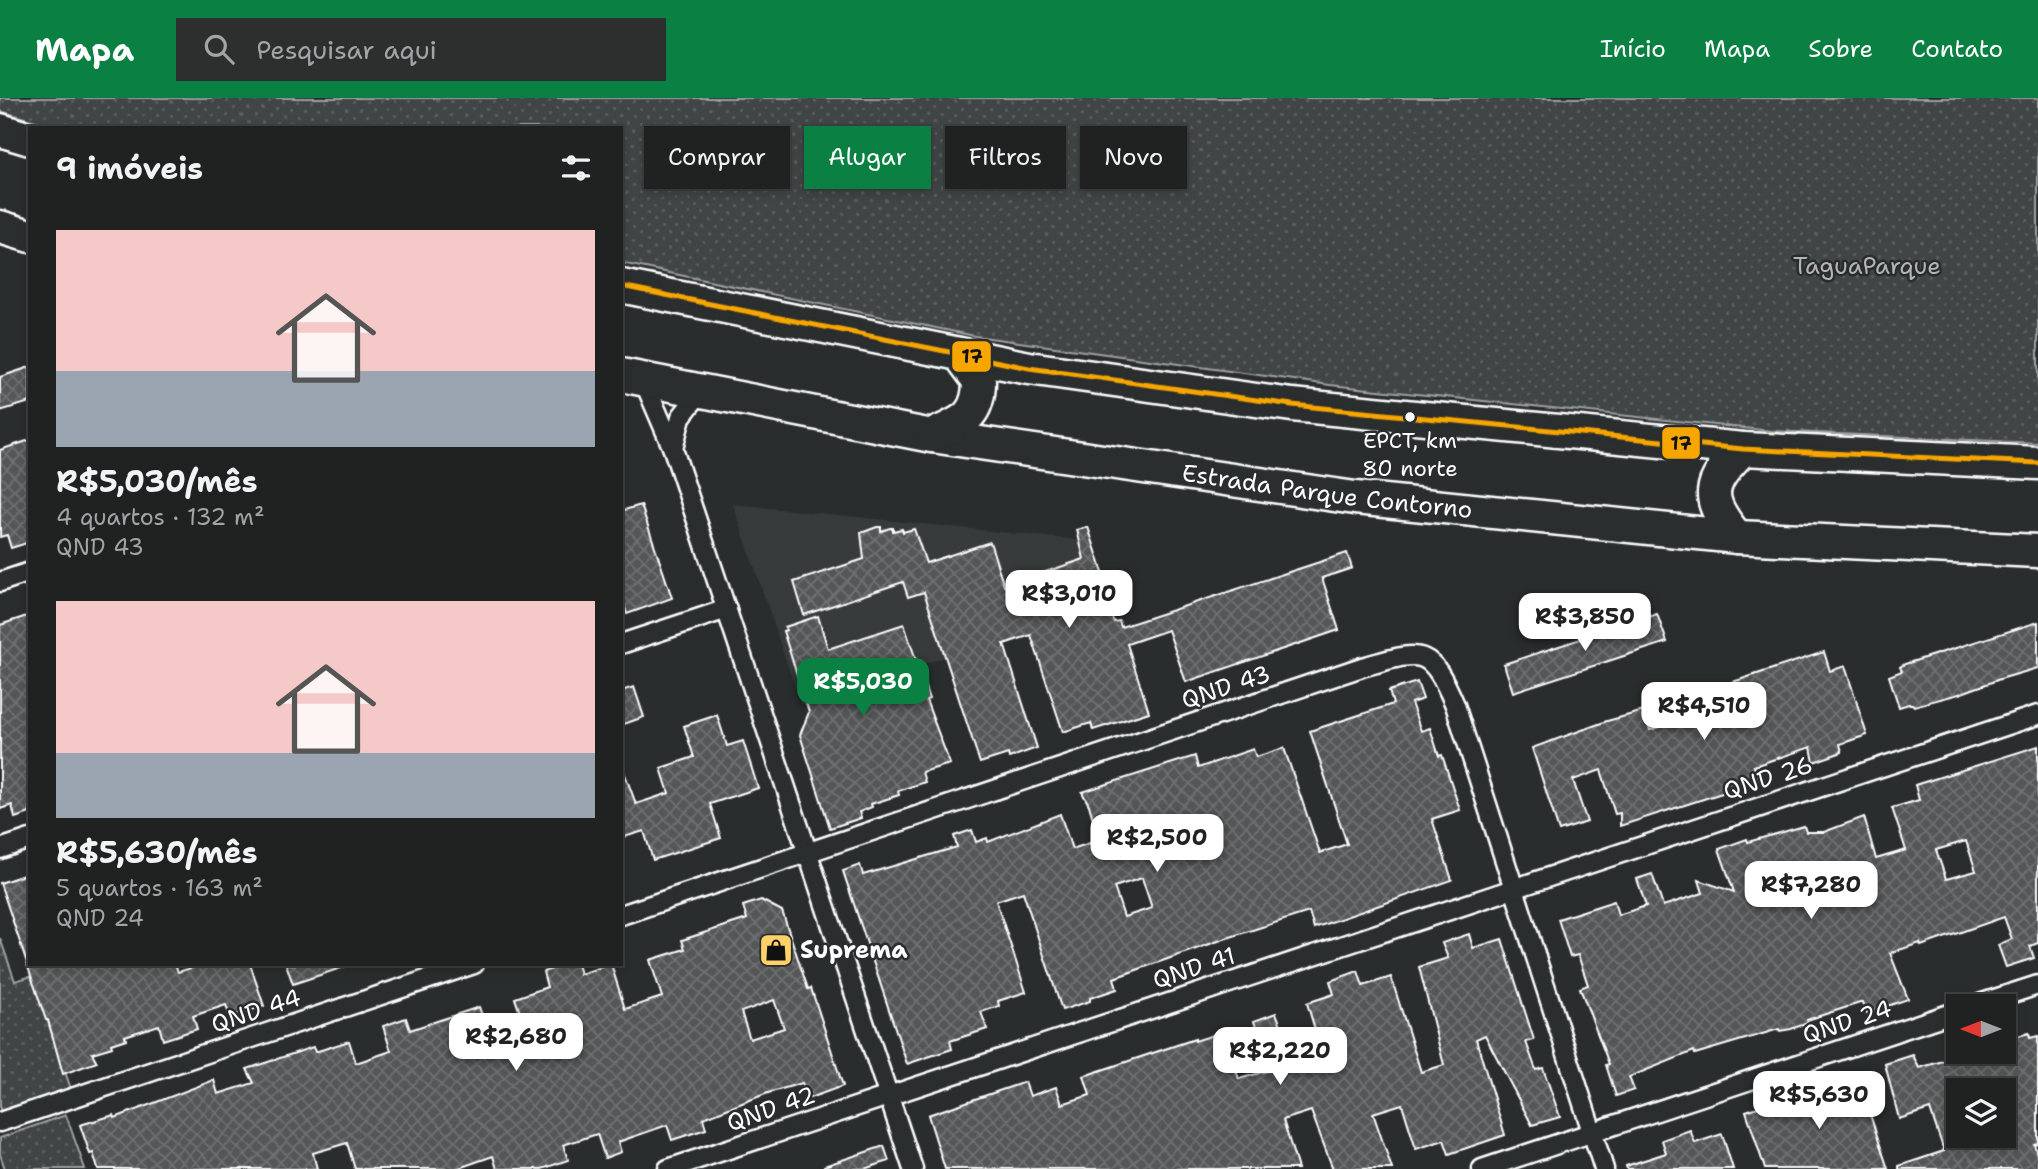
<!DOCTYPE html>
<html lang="pt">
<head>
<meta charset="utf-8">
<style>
  :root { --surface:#202222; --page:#2d2f2f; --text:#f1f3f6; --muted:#a2a4a5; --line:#3d3f40; --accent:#0b8043 }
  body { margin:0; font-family:"Shantell Sans",sans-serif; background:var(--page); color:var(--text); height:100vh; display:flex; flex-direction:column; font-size:26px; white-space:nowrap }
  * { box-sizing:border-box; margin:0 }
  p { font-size:23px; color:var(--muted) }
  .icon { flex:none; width:38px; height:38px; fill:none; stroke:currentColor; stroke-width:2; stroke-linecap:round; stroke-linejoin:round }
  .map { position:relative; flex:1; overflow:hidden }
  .panel { position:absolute; left:28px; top:28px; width:595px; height:840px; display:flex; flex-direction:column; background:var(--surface); border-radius:0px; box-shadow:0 4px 10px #0003,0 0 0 2px var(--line) }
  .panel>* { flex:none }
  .guide { position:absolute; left:644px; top:28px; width:665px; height:63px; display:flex; gap:14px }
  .needle { width:46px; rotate:270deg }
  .buttons { position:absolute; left:1946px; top:896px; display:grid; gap:14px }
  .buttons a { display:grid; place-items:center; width:70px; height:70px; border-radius:0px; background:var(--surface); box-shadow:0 4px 10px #0003,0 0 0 2px var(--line); font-size:35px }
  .price { position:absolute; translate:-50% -60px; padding:0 16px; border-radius:14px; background:#fff; color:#222; font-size:23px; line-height:46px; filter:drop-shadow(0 2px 4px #0008) }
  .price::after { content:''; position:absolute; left:50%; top:42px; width:21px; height:16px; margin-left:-10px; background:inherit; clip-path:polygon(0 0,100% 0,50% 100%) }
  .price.current { background:var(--accent); color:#fff }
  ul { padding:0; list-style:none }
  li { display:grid; align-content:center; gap:14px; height:371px; padding:0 28px }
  li span { display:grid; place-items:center; height:217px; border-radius:0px; color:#555 }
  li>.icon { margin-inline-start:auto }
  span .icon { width:126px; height:126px; fill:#fffc; stroke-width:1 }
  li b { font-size:30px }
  h2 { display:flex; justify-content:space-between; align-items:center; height:84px; padding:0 28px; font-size:30px }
  .pill { padding:0 24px; border-radius:0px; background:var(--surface); box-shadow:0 4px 10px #0003,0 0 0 2px var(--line); font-size:24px; line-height:63px }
  .pill.current { background:var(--accent); color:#fff }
  header { display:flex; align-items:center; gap:42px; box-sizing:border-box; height:98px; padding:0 35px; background:var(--accent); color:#fff }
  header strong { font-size:33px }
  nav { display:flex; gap:38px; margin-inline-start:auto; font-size:24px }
  .search { width:490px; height:63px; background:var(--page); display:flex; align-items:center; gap:18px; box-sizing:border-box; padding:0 24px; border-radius:0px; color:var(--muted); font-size:26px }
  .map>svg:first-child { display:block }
  .built { fill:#373a3b }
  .green { fill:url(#green-dots); stroke:#a0a2a2; stroke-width:2 }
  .building { fill:url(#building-cross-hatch); stroke:#fff; stroke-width:2; fill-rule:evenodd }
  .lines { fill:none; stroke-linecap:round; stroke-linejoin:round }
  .street-casing { stroke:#fff; stroke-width:23 }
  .highway-casing { stroke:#fff; stroke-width:37 }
  .street { stroke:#2a2d2e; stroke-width:18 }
  .highway { stroke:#2a2d2e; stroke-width:32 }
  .bus-1-casing { stroke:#2a2d2e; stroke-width:10 }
  .bus-1 { stroke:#f7a600; stroke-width:5 }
  .bus-dot { fill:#fff; stroke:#2a2d2e; stroke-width:2.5 }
  .labels { text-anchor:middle; stroke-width:5; stroke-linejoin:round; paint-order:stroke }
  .bus-label { font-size:22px; fill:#fff; stroke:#2a2d2e }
  .park-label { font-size:24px; fill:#b3b4b5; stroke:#2a2d2e }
  .street-label { font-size:24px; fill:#fff; stroke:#2a2d2e }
  .poi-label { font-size:24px; font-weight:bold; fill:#fff; stroke:#2a2d2e; text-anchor:start }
  .line-badge { stroke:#2a2d2e; stroke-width:2.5 }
  .pale-badge-label { font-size:19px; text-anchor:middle; font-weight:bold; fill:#111 }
</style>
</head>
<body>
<header>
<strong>Mapa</strong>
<div class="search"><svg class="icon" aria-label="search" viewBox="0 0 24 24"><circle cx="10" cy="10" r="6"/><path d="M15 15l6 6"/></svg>Pesquisar aqui</div>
<nav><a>Início</a><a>Mapa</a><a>Sobre</a><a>Contato</a></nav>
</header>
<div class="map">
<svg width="2038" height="1071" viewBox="0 0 2038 1071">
  <defs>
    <pattern id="green-dots" width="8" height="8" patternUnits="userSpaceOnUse" patternTransform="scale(1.75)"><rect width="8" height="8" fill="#414445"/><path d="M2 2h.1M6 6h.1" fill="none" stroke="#5e6061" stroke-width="1.8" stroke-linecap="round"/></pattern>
    <pattern id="building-cross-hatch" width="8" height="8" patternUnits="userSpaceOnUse" patternTransform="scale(1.75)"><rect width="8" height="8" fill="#555758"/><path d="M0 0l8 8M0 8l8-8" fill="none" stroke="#6e7071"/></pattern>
  </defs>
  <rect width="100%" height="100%" fill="#2a2d2e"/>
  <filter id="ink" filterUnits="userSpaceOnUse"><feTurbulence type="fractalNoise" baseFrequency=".0143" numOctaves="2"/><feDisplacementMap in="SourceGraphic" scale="14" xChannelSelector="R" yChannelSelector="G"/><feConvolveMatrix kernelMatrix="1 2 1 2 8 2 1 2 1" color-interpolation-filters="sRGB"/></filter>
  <g filter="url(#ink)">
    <polygon class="built" points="733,406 1086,443 1103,506 801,607"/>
    <g class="green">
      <polygon points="0,0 2038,0 2038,345 1772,333 1330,287 975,238 621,165 621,30 60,30 0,13"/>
      <polygon points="0,840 15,883 32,878 71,991 0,1015"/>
      <polygon points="66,1017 85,1071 5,1071 0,1056 0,1040"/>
    </g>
    <g class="building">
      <polygon points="30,269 30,304 0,313 0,279"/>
      <polygon points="30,342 30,444 11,450 7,437 0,439 0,352"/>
      <polygon points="641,407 672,500 627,516 621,498 621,413"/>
      <polygon points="877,429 881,429 881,433 890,430 893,430 893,433 902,431 903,434 914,431 926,465 990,444 1004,488 1084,461 1077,432 1088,429 1108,490 1103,492 1112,520 1114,524 1119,523 1121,529 1347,455 1352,470 1322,480 1339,532 1186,584 1168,532 1127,546 1149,614 1093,632 1091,625 1063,634 1031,537 1004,546 1037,650 1009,660 1008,656 980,665 924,494 908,499 903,484 804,517 794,484 864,461 861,435"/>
      <polygon points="1657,516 1667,544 1513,594 1504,566"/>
      <polygon points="30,517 30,715 15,720 12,707 0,711 0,527"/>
      <polygon points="818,518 828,551 904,526 929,601 926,602 950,666 922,674 925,684 898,693 899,697 871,706 872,709 859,714 861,720 830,730 800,637 809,614 783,533 786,532 785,529"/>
      <polygon points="2038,524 2038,570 2000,581 1959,596 1914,608 1912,606 1909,606 1899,609 1889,578 1902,573 1900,569 1905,566"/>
      <polygon points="1824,554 1830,573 1845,568 1867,637 1840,646 1842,654 1814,664 1811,649 1754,668 1759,683 1620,728 1620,715 1615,716 1601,672 1573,682 1587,724 1559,733 1532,650 1607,623 1644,613 1650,632 1678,623 1672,604"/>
      <path d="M1417 584 1423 601 1411 605 1421 633 1430 630 1439 658 1442 657 1460 712 1432 721 1452 782 1314 830 1309 814 1224 841 1114 880 1117 891 1090 900V903L1062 912 1023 794 996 803 1026 894 998 903 999 908 981 914 987 931 950 943 952 951 907 966 843 773 860 767 863 777 957 749 954 738 972 732 976 744 987 740 988 744 1060 716 1072 751 1099 742 1089 707 1082 694 1195 658 1198 670 1253 651 1256 659 1284 650 1320 755 1347 746 1310 633 1393 606 1389 593ZM1142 780 1152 810 1124 819 1114 789Z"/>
      <polygon points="634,589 644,619 621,627 621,593"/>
      <polygon points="717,617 727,648 743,643 758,690 710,706 721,740 653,762 644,733 621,740 621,672 623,671 636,706 669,695 661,670 694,659 684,628"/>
      <path d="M2038 648V845L2030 848 2034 860 2006 869 1998 847 2012 841 2004 819 1921 848 1920 845 1890 855 1908 901 1867 915 1863 904 1807 922 1808 925 1791 931 1780 933 1779 931 1695 956 1694 953 1629 979 1634 992 1616 998 1606 967 1609 966 1580 890 1588 887 1578 857 1570 859 1558 821 1614 803 1618 817 1646 808 1637 781 1652 776 1663 808 1703 795 1699 782 1734 794 1719 751 1747 741 1748 744 1804 728 1806 734H1824L1864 719 1876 761 1906 752 1892 710 1919 702 1915 687ZM1966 743 1976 773 1946 781 1936 752Z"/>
      <polygon points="30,775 30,865 27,865 0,785"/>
      <path d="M761 802 782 813 808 891 811 890 843 988 807 1001 802 985 768 995 703 1020 706 1031 672 1042 667 1027 618 1044 621 1054 605 1060 597 1036 563 1047 568 1062 542 1071H497L493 1058 456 1071H355L347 1045 313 1055 317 1071H98L93 1055 90 1056 80 1027 114 1017 115 1020 214 982 218 996 254 985 247 971 313 949 315 954 349 943 356 965 391 953 383 928 406 920 410 932 479 909 493 948 527 936 515 900 547 889 543 874 567 866H577L580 876 611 866 625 911 662 899 650 862 685 851 682 842 747 821 743 808ZM774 902 784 930 750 941 741 914Z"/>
      <polygon points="1469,836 1473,850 1502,841 1534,942 1526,944 1536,972 1543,970 1560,1019 1532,1027 1485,937 1476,941 1505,1037 1449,1056 1444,1042 1416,1051 1402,1006 1373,1015 1392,1071 1333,1071 1311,1013 1283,1022 1298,1071 945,1071 928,1017 1025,984 1030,998 1056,989 1062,1006 1090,997 1084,978 1195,941 1195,943 1223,934 1239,981 1270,972 1254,923 1276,915 1288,944 1316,935 1307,905 1334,896 1330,883 1358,873 1363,888 1391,879 1421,974 1444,967 1419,869 1448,860 1442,845"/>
      <polygon points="27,866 175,866 178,874 204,866 250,866 264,908 230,919 226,907 193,918 197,931 163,942 159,927 125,938 126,941 111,946 112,949 92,955 97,964 63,976 48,922 46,922"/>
      <polygon points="286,866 344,866 344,869 293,886"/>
      <path d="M2029 935 2030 940 2038 938V1045L2034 1046 2038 1059V1071H1899V1068L1944 1053 1930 1011 1899 1021 1885 966 1913 957 1919 970 1974 954H2004V942ZM1958 992H2004V1038H1958Z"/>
      <polygon points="1857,977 1888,1071 1765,1071 1746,1013 1774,1004 1775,1008 1830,990 1833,986"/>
      <polygon points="1690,1032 1695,1045 1722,1036 1733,1071 1627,1071 1626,1068 1666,1055 1662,1042"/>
      <polygon points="884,1048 889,1063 864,1071 824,1071 824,1068"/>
    </g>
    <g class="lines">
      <g class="street-casing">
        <g id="street">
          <polyline points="643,281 673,351 913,1071"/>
          <polyline points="673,351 681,319 702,292"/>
          <polyline points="0,484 30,474"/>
          <polyline points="621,546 727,511"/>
          <polyline points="0,751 30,741"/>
          <path d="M621 817 1362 569C1421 553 1429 546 1455 607L1604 1071"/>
          <polyline points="1973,908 2038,887"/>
          <polyline points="0,1024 474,866"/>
          <polyline points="668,1071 2038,617"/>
          <polyline points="1482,1071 1958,913"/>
        </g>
      </g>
      <g class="highway-casing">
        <g id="highway">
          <polyline points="0,32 30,41"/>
          <polyline points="0,129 30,138"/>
          <polyline points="621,188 1029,270 1292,307 1743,351 2038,365"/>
          <path id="s1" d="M621 277 932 338 1355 400 1737 439 2038 453"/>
          <path d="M932 338C961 324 979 320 979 283L959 256"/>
          <path d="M1737 439C1704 400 1707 386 1743 351"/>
        </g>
      </g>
      <use href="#street" class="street"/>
      <use href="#highway" class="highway"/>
      <g class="bus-1-casing">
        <polyline id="bus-1" points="621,188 1029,270 1292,307 1743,351 2038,365"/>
      </g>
      <use href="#bus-1" class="bus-1"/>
    </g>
  </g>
  <defs>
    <g id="shop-square" transform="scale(1.75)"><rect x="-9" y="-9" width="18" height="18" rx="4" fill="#ffd166" stroke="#2a2d2e"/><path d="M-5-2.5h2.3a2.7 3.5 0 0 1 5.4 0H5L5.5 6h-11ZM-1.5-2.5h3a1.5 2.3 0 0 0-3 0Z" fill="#111"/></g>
  </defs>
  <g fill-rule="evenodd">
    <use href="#shop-square" x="776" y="852"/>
  </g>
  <circle class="bus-dot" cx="1410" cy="319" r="6"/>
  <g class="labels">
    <g class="bus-label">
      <text x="1410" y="350">EPCT, km<tspan x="1410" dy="28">80 norte</tspan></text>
    </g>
    <g class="park-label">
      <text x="1867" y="176">TaguaParque</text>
    </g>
    <g class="street-label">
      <text dy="8" stroke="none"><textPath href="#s1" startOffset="716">Estrada Parque Contorno</textPath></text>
      <text transform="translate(1226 589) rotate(-18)" y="8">QND 43</text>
      <text transform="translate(1768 680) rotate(-18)" y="8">QND 26</text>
      <text transform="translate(1194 870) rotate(-18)" y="8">QND 41</text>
      <text transform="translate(256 913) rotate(-18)" y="8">QND 44</text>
      <text transform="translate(1847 924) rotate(-18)" y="8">QND 24</text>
      <text transform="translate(771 1011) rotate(-19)" y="8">QND 42</text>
    </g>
    <g class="poi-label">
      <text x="800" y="860">Suprema</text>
    </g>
  </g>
  <g class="line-badge">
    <rect x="951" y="242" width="41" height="33" rx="7" fill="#f7a600"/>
    <rect x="1661" y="328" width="40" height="34" rx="7" fill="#f7a600"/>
  </g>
  <g class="pale-badge-label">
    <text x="972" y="265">17</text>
    <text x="1681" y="352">17</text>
  </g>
</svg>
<div class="buttons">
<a><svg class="needle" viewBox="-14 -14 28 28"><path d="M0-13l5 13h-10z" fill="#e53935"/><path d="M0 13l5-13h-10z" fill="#a2a4a5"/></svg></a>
<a><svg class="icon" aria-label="layers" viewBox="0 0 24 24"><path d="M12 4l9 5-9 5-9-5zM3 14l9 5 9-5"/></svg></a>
</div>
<b class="price" style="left:1069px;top:532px">R$3,010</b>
<b class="price" style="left:1585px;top:555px">R$3,850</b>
<b class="price current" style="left:863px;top:620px">R$5,030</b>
<b class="price" style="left:1704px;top:644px">R$4,510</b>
<b class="price" style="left:1157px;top:776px">R$2,500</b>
<b class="price" style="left:1811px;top:823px">R$7,280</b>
<b class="price" style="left:516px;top:975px">R$2,680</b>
<b class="price" style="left:1280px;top:989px">R$2,220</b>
<b class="price" style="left:1819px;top:1033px">R$5,630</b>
<div class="guide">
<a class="pill">Comprar</a>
<a class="pill current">Alugar</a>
<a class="pill">Filtros</a>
<a class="pill">Novo</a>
</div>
<section class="panel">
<h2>9 imóveis<svg class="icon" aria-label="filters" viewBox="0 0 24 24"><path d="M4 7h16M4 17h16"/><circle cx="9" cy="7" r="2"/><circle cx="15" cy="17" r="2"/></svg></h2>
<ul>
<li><span style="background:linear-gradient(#f6c9c9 65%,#9aa5b1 0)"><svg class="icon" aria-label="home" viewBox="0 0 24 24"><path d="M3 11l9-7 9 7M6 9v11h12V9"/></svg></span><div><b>R$5,030/mês</b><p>4 quartos · 132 m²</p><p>QND 43</p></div></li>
<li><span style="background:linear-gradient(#f6c9c9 70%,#9aa5b1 0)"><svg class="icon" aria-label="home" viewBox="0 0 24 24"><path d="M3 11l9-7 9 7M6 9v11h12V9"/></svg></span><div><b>R$5,630/mês</b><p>5 quartos · 163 m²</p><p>QND 24</p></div></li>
</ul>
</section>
</div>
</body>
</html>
